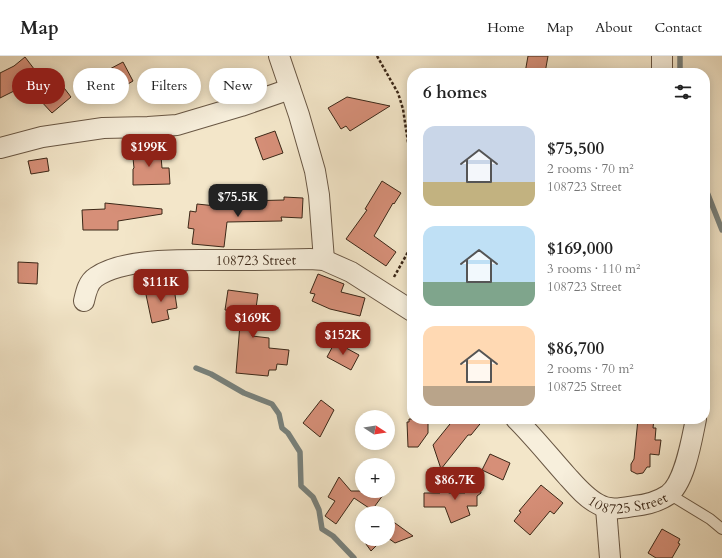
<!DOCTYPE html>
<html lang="en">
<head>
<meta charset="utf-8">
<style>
  :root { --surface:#fff; --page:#f2f2f2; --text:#222; --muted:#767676; --line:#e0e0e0; --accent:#8f2418 }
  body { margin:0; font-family:Cardo,serif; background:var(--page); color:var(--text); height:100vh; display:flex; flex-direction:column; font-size:15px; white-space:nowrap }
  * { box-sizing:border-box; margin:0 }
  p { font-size:13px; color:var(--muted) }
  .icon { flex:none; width:22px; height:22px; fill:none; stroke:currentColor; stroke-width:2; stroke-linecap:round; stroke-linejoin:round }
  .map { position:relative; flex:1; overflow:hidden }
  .side { position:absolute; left:407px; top:12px; width:303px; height:356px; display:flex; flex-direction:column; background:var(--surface); border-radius:16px; box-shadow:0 2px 10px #0003 }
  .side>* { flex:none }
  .top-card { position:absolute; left:12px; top:12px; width:335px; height:36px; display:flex; gap:8px }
  .needle { width:26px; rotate:102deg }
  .fabs { position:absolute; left:355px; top:354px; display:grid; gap:8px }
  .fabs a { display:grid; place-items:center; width:40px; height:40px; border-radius:50%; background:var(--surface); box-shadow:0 2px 10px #0003; font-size:20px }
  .price { position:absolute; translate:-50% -34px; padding:0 9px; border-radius:8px; background:var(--accent); color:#fff; font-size:13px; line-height:26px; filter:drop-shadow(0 1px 2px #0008) }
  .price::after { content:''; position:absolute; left:50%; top:24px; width:12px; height:9px; margin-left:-6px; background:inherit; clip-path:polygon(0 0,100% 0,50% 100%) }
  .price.selected { background:#222; color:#fff }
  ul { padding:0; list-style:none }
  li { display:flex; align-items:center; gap:12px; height:100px; padding:0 16px }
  li span { display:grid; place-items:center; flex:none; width:112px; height:80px; border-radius:12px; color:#555 }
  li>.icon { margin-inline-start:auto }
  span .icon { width:48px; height:48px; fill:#fffc; stroke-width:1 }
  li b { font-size:17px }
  h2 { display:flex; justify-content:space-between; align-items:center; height:48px; padding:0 16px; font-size:17px }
  .chip { padding:0 14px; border-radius:18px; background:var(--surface); box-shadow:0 2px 10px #0003; font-size:14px; line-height:36px }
  .chip.selected { background:var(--accent); color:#fff }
  header { display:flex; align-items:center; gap:24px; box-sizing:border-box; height:56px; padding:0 20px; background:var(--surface); border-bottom:1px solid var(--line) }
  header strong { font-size:19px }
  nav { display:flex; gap:22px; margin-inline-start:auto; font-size:14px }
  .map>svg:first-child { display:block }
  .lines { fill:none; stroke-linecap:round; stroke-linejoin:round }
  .stream { stroke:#78817c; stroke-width:5.5 }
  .building { fill:#d68f78; stroke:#3b2717 }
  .service-casing { stroke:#695744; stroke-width:12 }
  .minor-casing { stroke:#695744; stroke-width:22 }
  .path { stroke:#3b2717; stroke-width:2.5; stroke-dasharray:3 2; stroke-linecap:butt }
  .service { stroke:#f7efdc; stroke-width:10 }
  .minor { stroke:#f7efdc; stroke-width:20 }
  .labels { text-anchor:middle; stroke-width:4; stroke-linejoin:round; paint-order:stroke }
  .street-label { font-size:14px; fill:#3b2717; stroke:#f7efdc }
</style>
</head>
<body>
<header>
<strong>Map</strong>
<nav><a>Home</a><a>Map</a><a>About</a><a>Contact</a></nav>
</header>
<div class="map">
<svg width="722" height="502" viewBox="0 0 722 502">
  <rect width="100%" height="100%" fill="#f3e6c9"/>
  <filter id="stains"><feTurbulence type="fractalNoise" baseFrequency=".005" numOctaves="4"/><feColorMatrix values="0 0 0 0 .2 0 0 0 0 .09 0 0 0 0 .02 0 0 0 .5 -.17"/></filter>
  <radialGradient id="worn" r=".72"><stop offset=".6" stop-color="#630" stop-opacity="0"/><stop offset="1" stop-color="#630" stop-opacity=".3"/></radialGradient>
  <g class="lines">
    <g class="stream">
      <polyline points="680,0 680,17"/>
      <polyline points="705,131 722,174"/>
      <polyline points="196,312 211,318 244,337 272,348 279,358 282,372 288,377 300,396 301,430 313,441 319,454 322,473 333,480 354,502"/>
    </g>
  </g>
  <g class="building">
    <polygon points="528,0 548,0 545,17 525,17"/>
    <polygon points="25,1 44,26 55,20 71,41 52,57 26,29 0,42 0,17 14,10"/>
    <polygon points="123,6 133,25 116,35 106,15"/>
    <polygon points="347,41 390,50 350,75 346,70 341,73 328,52"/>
    <polygon points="275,75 283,97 263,104 255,82"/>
    <polygon points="132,92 158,92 158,100 161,100 162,112 169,112 170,128 133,129 133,113 134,112"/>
    <polygon points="47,102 49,115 31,118 28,105"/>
    <polygon points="382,125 401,137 394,148 393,147 374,180 396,196 386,210 346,183 367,154 365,153"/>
    <polygon points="284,141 303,142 302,162 281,161 282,165 227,166 224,191 192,188 194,173 188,172 190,155 196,156 197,148 245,153 245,145 284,144"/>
    <polygon points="105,147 162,153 162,158 118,165 118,174 83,174 82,154 105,153"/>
    <polygon points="18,206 38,207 37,228 18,227"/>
    <polygon points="318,218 344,228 341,236 365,242 360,260 330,253 312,245 315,238 310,237"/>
    <polygon points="161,230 162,235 174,232 177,252 167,254 169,263 152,267 145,234"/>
    <polygon points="228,234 258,238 252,280 269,282 269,292 289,294 287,309 277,308 276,314 269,314 268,320 236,317 241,256 225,254"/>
    <polygon points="335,286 359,299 351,314 327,301"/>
    <polygon points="321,344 334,354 320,381 303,367"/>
    <polygon points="409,363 428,363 428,377 418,391 408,391 407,366 409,366"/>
    <polygon points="454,363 484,363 471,379 468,379 441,413 433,389"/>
    <polygon points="638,363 654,363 653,372 656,372 655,384 661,384 659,399 650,398 650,411 647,411 643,417 637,418 631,415 631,408 634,403"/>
    <polygon points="490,398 510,407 503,424 482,414"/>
    <polygon points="339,421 351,435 386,435 372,454 354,442 336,468 325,460 335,445 328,441"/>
    <polygon points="479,423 481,437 477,440 477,450 467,450 470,459 451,467 445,451 424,451 424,437 440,437 437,429 449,437 465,437 467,429"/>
    <polygon points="541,429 563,447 554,458 550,455 530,479 514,465 521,456 519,455"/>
    <polygon points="388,462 413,480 395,487 388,482"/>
    <polygon points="662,473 680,483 678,487 680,488 672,502 656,502 648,497"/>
    <polygon points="365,483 383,483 371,495 366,488"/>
  </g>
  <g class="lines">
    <g class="service-casing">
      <polyline id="service" points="669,438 710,463 722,473"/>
    </g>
    <g class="minor-casing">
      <g id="minor">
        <polyline points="279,0 299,59 315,115 319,139 324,204"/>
        <polyline points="662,0 662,17"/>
        <polyline points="0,92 42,81 76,76 103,72 148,71 177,69 241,50 290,33"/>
        <path id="s1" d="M84 245C86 236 88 226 96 221 124 202 182 204 216 204 247 204 279 204 310 203L324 204 351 216 412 255"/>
        <path id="s2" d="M516 363C534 381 550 401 567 420 576 430 586 442 598 448 609 455 622 452 634 450 645 449 659 445 668 439 685 427 692 382 696 363"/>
        <polyline points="606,452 610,502"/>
      </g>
    </g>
    <g class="path">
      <polyline points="377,0 398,37 403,53 412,113"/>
      <polyline points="394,221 408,196 412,174"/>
    </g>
    <use href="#service" class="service"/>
    <use href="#minor" class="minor"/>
  </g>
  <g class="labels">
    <g class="street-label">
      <text dy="5" stroke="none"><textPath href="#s1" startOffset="190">108723 Street</textPath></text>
      <text dy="5" stroke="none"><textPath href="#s2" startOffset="149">108725 Street</textPath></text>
    </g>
  </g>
  <rect width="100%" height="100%" filter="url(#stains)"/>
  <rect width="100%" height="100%" fill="url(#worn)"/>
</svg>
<div class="fabs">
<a><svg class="needle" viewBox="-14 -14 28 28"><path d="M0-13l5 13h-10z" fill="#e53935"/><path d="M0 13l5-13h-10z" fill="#767676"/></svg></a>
<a>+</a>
<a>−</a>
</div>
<b class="price" style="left:149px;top:112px">$199K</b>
<b class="price selected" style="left:238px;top:162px">$75.5K</b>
<b class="price" style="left:161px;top:247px">$111K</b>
<b class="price" style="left:253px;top:283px">$169K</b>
<b class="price" style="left:343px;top:300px">$152K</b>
<b class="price" style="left:455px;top:445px">$86.7K</b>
<div class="top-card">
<a class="chip selected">Buy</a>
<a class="chip">Rent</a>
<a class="chip">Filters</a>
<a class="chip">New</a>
</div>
<section class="side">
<h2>6 homes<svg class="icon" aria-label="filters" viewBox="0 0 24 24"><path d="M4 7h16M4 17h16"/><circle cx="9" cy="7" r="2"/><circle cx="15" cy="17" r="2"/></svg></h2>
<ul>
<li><span style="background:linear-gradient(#c9d6e8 70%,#c2b280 0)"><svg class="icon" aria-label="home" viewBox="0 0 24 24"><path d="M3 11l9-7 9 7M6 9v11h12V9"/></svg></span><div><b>$75,500</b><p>2 rooms · 70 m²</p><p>108723 Street</p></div></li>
<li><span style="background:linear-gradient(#bfe0f5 70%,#7fa58c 0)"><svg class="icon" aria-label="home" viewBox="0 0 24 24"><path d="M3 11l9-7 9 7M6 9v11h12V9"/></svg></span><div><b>$169,000</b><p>3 rooms · 110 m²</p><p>108723 Street</p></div></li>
<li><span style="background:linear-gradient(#ffd9b3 75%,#b9a48a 0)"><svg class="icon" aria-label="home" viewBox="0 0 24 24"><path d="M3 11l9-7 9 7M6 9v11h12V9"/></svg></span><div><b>$86,700</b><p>2 rooms · 70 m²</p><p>108725 Street</p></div></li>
</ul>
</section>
</div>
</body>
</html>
